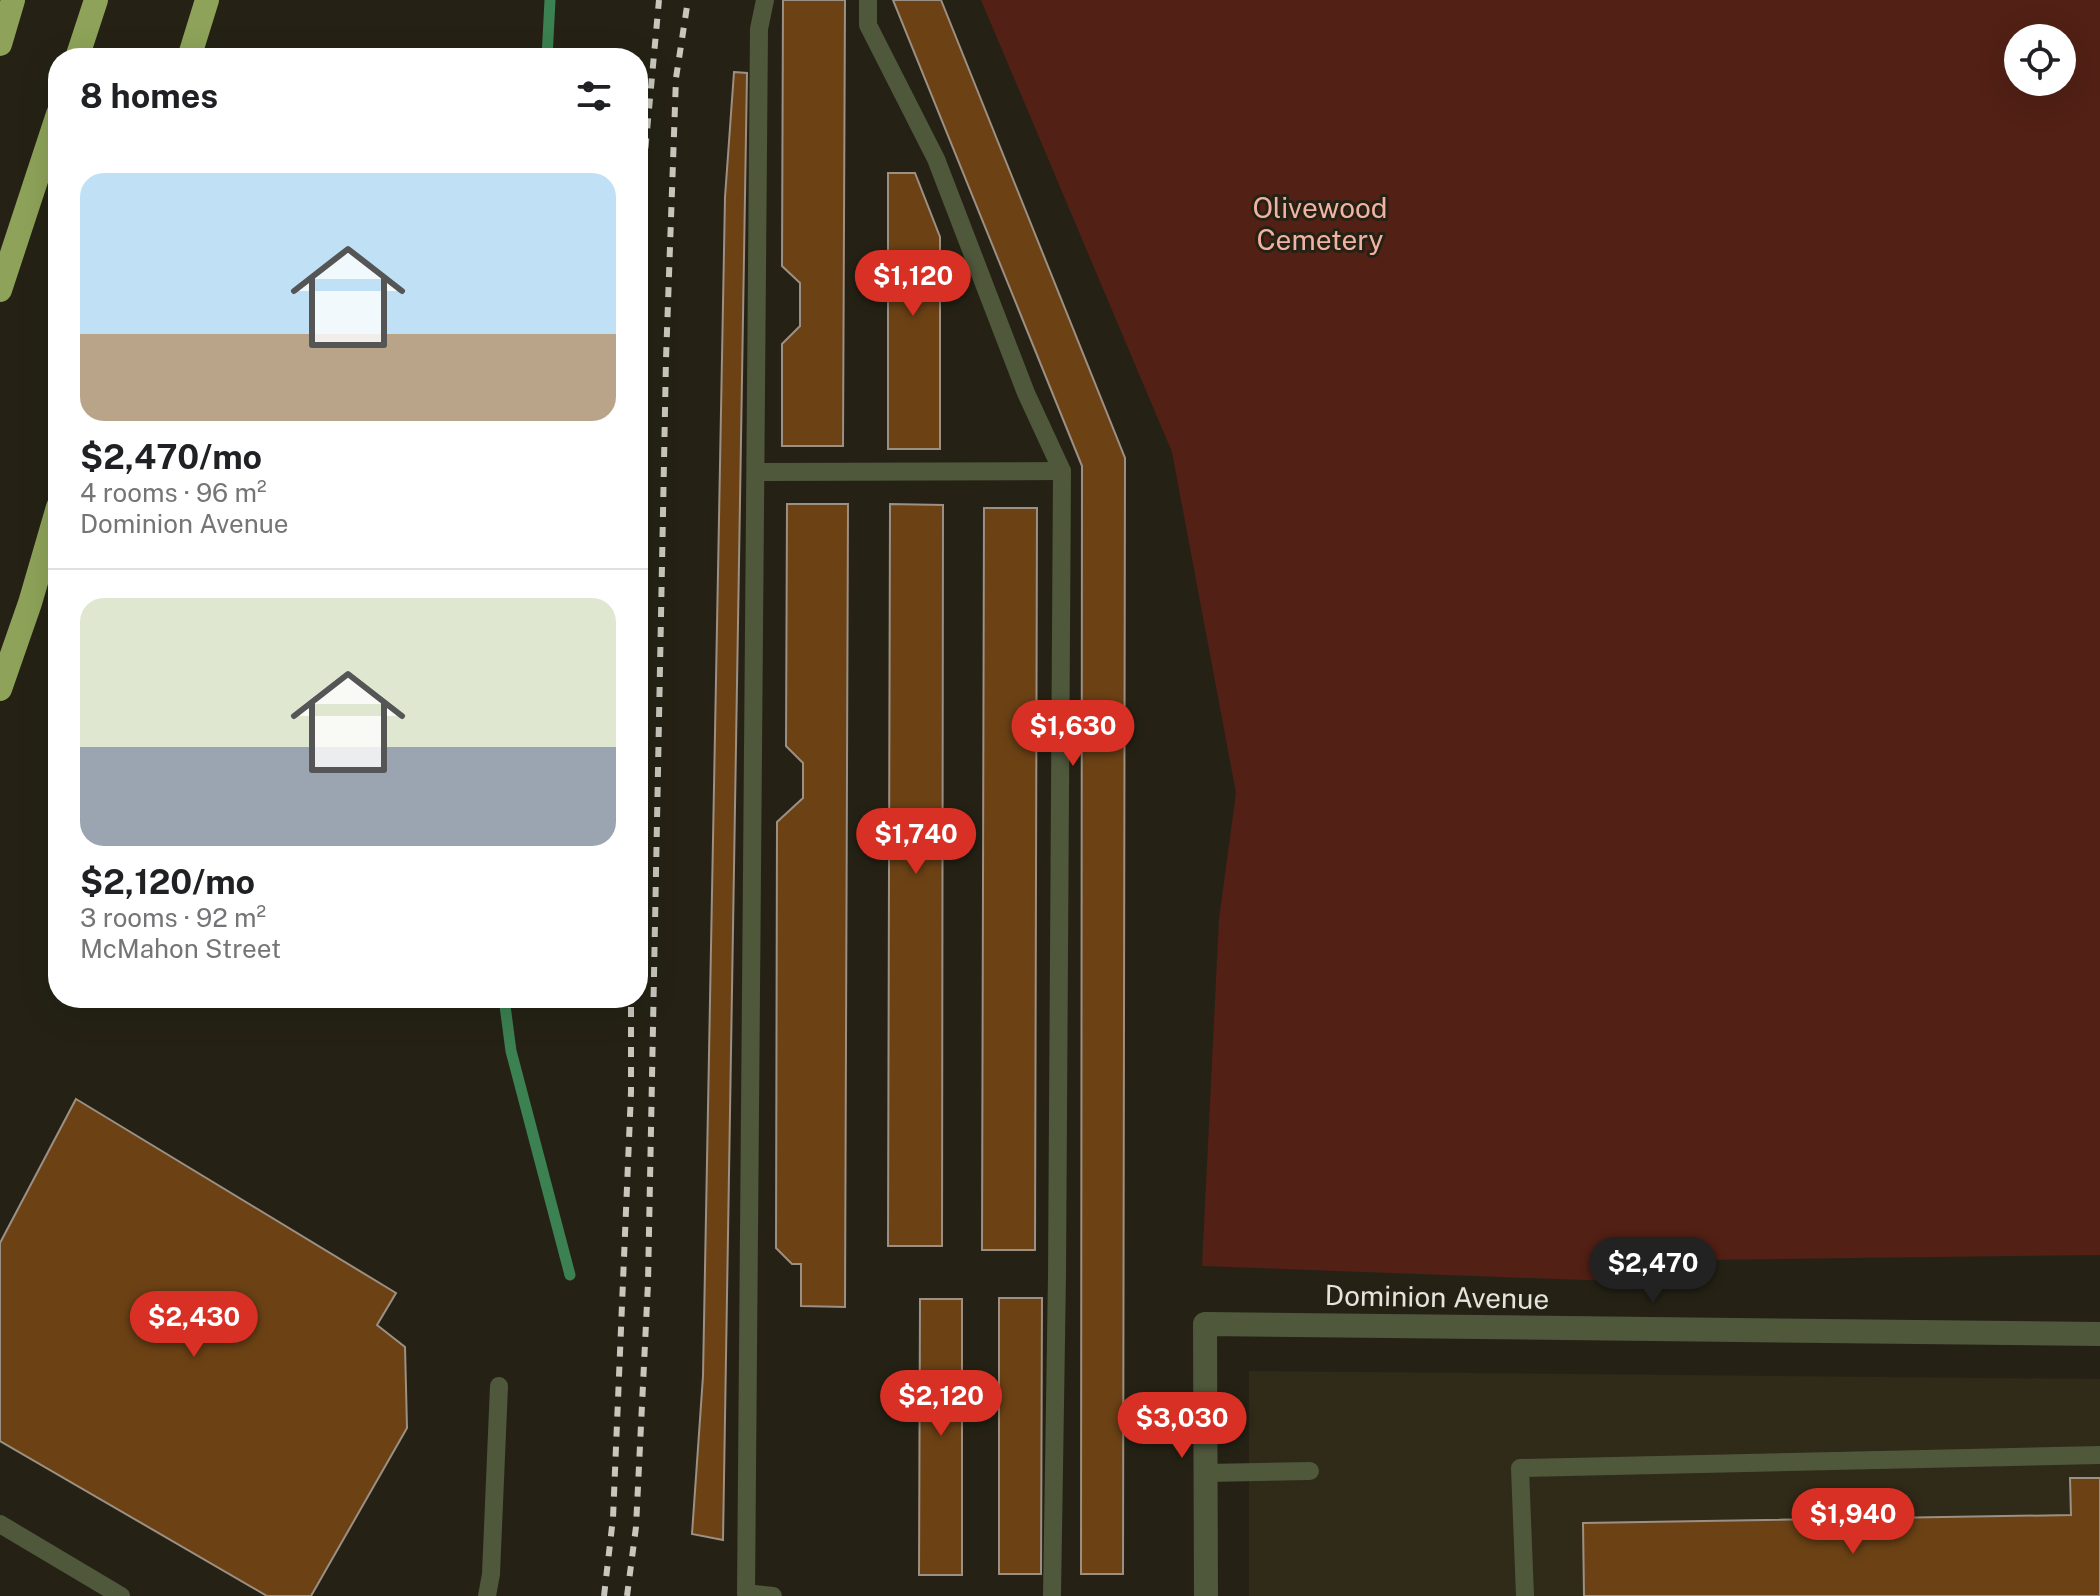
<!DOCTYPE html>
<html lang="en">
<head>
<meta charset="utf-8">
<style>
  :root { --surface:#fff; --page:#f2f2f2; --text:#202124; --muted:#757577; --line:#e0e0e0; --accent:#d93025 }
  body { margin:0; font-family:"Public Sans",sans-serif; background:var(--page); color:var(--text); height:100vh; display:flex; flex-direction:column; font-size:30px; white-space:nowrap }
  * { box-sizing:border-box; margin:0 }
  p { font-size:26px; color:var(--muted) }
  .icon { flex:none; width:44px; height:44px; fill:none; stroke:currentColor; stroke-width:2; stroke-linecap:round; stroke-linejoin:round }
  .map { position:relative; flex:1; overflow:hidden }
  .side { position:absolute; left:48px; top:48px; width:600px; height:960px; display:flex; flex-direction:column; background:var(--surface); border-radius:32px; box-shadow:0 8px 32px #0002 }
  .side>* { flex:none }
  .controls { position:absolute; left:2004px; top:24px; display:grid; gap:16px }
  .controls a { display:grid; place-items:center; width:72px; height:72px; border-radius:50%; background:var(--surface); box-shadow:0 8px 32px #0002; font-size:40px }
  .price { position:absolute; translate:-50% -68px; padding:0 18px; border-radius:28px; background:var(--accent); color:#fff; font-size:26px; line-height:52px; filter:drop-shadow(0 2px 4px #0008) }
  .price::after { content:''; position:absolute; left:50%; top:48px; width:24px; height:18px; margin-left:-12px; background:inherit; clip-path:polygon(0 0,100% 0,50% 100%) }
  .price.selected { background:#222; color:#fff }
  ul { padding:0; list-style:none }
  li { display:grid; align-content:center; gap:16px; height:424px; padding:0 32px }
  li+li { border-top:2px solid var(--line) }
  li span { display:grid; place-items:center; height:248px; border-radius:24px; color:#555 }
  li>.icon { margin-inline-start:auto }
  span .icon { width:144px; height:144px; fill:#fffc; stroke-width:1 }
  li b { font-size:34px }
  h2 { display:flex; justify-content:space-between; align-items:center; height:96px; padding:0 32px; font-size:34px }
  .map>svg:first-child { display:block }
  .built { fill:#302a18 }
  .green { fill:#522015; fill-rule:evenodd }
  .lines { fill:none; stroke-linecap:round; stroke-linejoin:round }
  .stream { stroke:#3b8151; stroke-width:11 }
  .building { fill:#6c4215; stroke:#9c8f84; stroke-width:2 }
  .lane { stroke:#4f583b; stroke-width:18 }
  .street { stroke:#4f583b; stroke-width:24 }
  .highway { stroke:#8ea359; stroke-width:24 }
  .rail { stroke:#c8c6bd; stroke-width:6; stroke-dasharray:10 10; stroke-linecap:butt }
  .labels { text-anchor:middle; stroke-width:6; stroke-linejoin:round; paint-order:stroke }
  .park-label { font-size:28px; fill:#f2b2a2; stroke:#252215 }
  .street-label { font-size:28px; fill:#e5e3db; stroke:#252215 }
</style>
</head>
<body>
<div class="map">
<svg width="2100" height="1596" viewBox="0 0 2100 1596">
  <rect width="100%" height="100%" fill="#252215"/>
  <polygon class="built" points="1249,1371 2100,1379 2100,1596 1249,1596"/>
  <path class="green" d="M981 0H2100V1255L1702 1260 1669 1256 1665 1283 1202 1266 1219 919 1236 793 1172 452ZM2018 38H2062V82H2018Z"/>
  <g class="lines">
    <g class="stream">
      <polyline points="547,58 550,0"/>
      <polyline points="504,998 511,1051 570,1275"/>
    </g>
  </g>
  <g class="building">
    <polygon points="783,0 845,0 843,446 782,446 782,344 800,326 800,283 782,266"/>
    <polygon points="893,0 941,0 1125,458 1123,1574 1081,1574 1082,466"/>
    <polygon points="734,72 747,73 723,1540 692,1534 703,1376 725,197"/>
    <polygon points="888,173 915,173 940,237 940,449 888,449"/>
    <polygon points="787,504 848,504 845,1307 801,1306 801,1264 792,1264 776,1248 777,822 803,798 803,763 786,746"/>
    <polygon points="890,504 943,505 942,1246 888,1246"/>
    <polygon points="984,508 1037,508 1035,1250 982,1250"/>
    <polygon points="76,1099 396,1293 377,1325 405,1347 407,1428 311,1596 267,1596 0,1441 0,1243"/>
    <polygon points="999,1298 1042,1298 1041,1574 999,1574"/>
    <polygon points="920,1299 962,1299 962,1575 919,1575"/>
    <polygon points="2070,1478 2100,1478 2100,1596 1584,1596 1583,1523 2071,1515"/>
  </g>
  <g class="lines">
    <g class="lane">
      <polyline points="765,0 759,29 746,1593 773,1596"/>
      <polyline points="868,0 868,25 936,159 1026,393 1062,471 1057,1275 1052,1596"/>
      <polyline points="756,472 1062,471"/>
      <polyline points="1206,1473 1310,1471"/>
      <polyline points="0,1524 121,1596"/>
      <polyline points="487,1596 491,1574 499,1386"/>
      <polyline points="1525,1596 1520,1468 2100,1455"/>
    </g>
    <polyline class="street" points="1206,1596 1205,1324 2100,1334"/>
    <g class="highway">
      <polyline points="0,44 13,0"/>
      <polyline points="77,58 96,0"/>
      <polyline points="189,58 207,0"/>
      <polyline points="0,290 58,114"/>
      <polyline points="0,689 30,603 58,507"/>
    </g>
    <g class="rail">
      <polyline points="638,288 645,153 659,0"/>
      <polyline points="604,1596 613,1518 631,1092 631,998"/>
      <polyline points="627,1596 636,1527 648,1283 666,359 676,78 688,0"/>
    </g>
  </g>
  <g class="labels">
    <g class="park-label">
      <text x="1320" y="218">Olivewood<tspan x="1320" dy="32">Cemetery</tspan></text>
    </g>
    <g class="street-label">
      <text transform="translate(1437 1297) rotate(1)" y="10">Dominion Avenue</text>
    </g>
  </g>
</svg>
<div class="controls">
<a><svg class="icon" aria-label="locate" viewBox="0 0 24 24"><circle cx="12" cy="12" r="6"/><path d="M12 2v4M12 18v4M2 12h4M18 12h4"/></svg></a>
</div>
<b class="price" style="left:913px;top:318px">$1,120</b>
<b class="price" style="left:1073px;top:768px">$1,630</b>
<b class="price" style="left:916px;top:876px">$1,740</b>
<b class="price selected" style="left:1653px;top:1305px">$2,470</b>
<b class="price" style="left:194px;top:1359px">$2,430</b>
<b class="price" style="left:941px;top:1438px">$2,120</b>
<b class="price" style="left:1182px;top:1460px">$3,030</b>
<b class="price" style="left:1853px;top:1556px">$1,940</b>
<section class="side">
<h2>8 homes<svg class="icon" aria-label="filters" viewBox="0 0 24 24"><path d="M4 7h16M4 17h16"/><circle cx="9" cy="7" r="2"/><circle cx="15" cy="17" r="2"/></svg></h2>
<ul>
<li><span style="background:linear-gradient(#bfe0f5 65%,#b9a48a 0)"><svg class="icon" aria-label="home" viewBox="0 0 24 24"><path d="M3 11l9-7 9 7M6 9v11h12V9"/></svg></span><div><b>$2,470/mo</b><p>4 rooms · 96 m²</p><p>Dominion Avenue</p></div></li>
<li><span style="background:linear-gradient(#dfe7d0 60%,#9aa5b1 0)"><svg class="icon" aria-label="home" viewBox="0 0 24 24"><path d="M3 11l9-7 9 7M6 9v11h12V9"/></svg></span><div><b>$2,120/mo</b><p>3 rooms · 92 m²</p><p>McMahon Street</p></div></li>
</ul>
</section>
</div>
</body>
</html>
